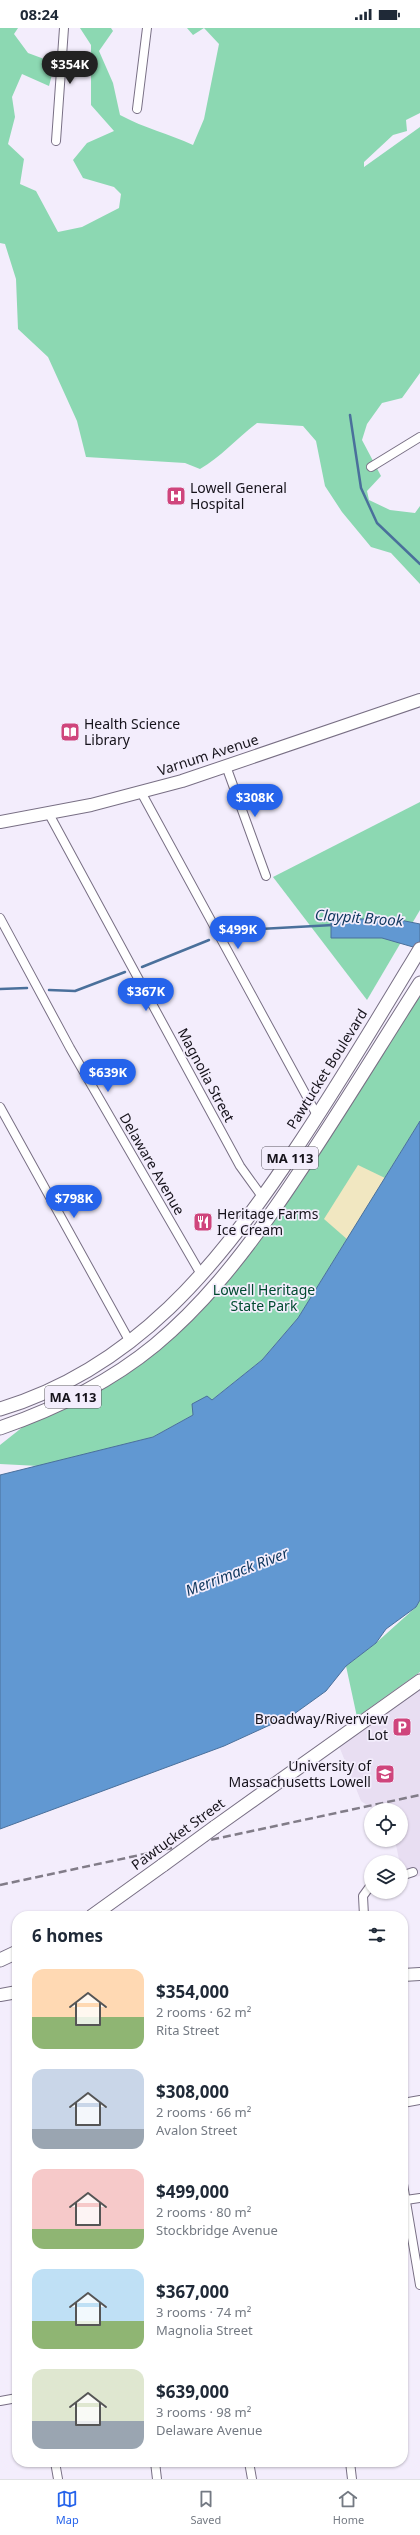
<!DOCTYPE html>
<html lang="en">
<head>
<meta charset="utf-8">
<style>
  :root { --surface:#fff; --page:#f6f6f7; --text:#1f2937; --muted:#747a83; --line:#e0e1e3; --accent:#2563eb }
  body { margin:0; font-family:"Noto Sans",sans-serif; background:var(--page); color:var(--text); height:100vh; display:flex; flex-direction:column; font-size:15px; white-space:nowrap }
  * { box-sizing:border-box; margin:0 }
  p { font-size:13px; color:var(--muted) }
  .icon { flex:none; width:22px; height:22px; fill:none; stroke:currentColor; stroke-width:2; stroke-linecap:round; stroke-linejoin:round }
  .map { position:relative; flex:1; overflow:hidden }
  .sheet { position:absolute; left:12px; top:1883px; width:396px; height:556px; display:flex; flex-direction:column; background:var(--surface); border-radius:16px; box-shadow:0 1px 3px #0004 }
  .sheet>* { flex:none }
  .fabs { position:absolute; left:364px; top:1775px; display:grid; gap:8px }
  .fabs a { display:grid; place-items:center; width:44px; height:44px; border-radius:50%; background:var(--surface); box-shadow:0 1px 3px #0004; font-size:20px }
  .price { position:absolute; translate:-50% -34px; padding:0 9px; border-radius:14px; background:var(--accent); color:#fff; font-size:13px; line-height:26px; filter:drop-shadow(0 1px 2px #0008) }
  .price::after { content:''; position:absolute; left:50%; top:24px; width:12px; height:9px; margin-left:-6px; background:inherit; clip-path:polygon(0 0,100% 0,50% 100%) }
  .price.current { background:#222; color:#fff }
  ul { padding:0; list-style:none }
  li { display:flex; align-items:center; gap:12px; height:100px; padding:0 20px }
  li span { display:grid; place-items:center; flex:none; width:112px; height:80px; border-radius:12px; color:#555 }
  li>.icon { margin-inline-start:auto }
  span .icon { width:48px; height:48px; fill:#fffc; stroke-width:1 }
  li b { font-size:17px }
  h2 { display:flex; justify-content:space-between; align-items:center; height:48px; padding:0 20px; font-size:17px }
  .status { display:flex; justify-content:space-between; align-items:center; height:28px; padding:0 20px; background:var(--surface); direction:ltr }
  .status svg { height:11px; fill:currentColor }
  .menu { display:flex; justify-content:space-around; align-items:center; height:56px; border-top:1px solid var(--line); background:var(--surface); font-size:11px; color:var(--muted) }
  .menu a { display:grid; justify-items:center; gap:2px }
  .menu .current { color:var(--accent) }
  .map>svg:first-child { display:block }
  .education { fill:#e8def2 }
  .green { fill:#8cd8b2 }
  .sand { fill:#f1e7c1 }
  .water { fill:#6198d2; stroke:#4a709b }
  .lines { fill:none; stroke-linecap:round; stroke-linejoin:round }
  .stream { stroke:#4a709b; stroke-width:2.5 }
  .minor-casing { stroke:#786f84; stroke-width:10 }
  .secondary-casing { stroke:#786f84; stroke-width:14 }
  .primary-casing { stroke:#786f84; stroke-width:15 }
  .minor { stroke:#fff; stroke-width:8 }
  .secondary { stroke:#fff; stroke-width:12 }
  .primary { stroke:#fff; stroke-width:13 }
  .rail { stroke:#817c88; stroke-width:2.5; stroke-dasharray:8 4; stroke-linecap:butt }
  .primary-bridge-casing { stroke:#786f84; stroke-width:15; stroke-linecap:butt }
  .primary-bridge { stroke:#fff; stroke-width:13 }
  .labels { text-anchor:middle; stroke-width:3.5; stroke-linejoin:round; paint-order:stroke }
  .shield { fill:#f3edfc; stroke:#58545e; stroke-width:1 }
  .shield-label { font-size:13px; font-weight:bold; fill:#16131b }
  .poi-label { font-size:14px; fill:#16131b; stroke:#f3edfc; text-anchor:start }
  .street-label { font-size:14px; fill:#16131b; stroke:#f3edfc }
  .park-label { font-size:14px; fill:#004a30; stroke:#f3edfc }
  .water-label { font-size:15px; font-style:italic; fill:#0f375e; stroke:#f3edfc }
</style>
</head>
<body>
<div class="status"><b>08:24</b><svg viewBox="0 0 49 12"><path d="M0 12V9h3v3zM5 12V6h3v6zM10 12V3h3v9zM15 12V0h3v12zM26 1h20v11H26zM47 4h2v5h-2z"/></svg></div>
<div class="map">
<svg width="420" height="2451" viewBox="0 0 420 2451">
  <rect width="100%" height="100%" fill="#f3edfc"/>
  <polygon class="education" points="420,1660 420,1848 403,1851 395,1812 401,1812 401,1782 374,1782 361,1773 339,1718"/>
  <g class="green">
    <path d="M0 0H18L14 6 28 25 55 35 49 58 22 46 12 69 15 89 8 116 24 131 20 156 36 163 58 204 82 199 119 180 121 166 114 159 83 150 73 132 87 115 114 103 91 77V17L80 0H111L113 3 99 23 113 55 120 87C144 100 169 106 193 117L204 91 219 16 204 0 193 7 187 0H420V85L406 92 407 103 393 107 364 134V139L420 99V345L402 370 382 375 367 396 362 412 381 448 367 463 369 472 390 482 415 485 420 478V556L391 525 371 519 342 484 325 458 316 413 303 398 257 395C237 410 221 429 200 441L185 435 86 429 77 393 48 329 18 301 16 251 5 216 0 215Z"/>
    <polygon points="420,774 420,882 367,972 273,849"/>
    <polygon points="420,966 420,1093 298,1290 262,1332 193,1387 153,1409 39,1438 0,1436 0,1417 24,1398 130,1343 198,1287 252,1223 301,1155"/>
    <polygon points="420,1572 420,1644 357,1689 346,1638 376,1615 416,1579"/>
  </g>
  <polygon class="sand" points="358,1137 385,1150 348,1212 324,1191"/>
  <g class="water">
    <polygon points="331,891 395,891 420,896 420,921 382,910 331,910"/>
    <polygon points="420,1093 420,1572 416,1579 386,1601 376,1615 346,1638 326,1663 294,1686 224,1718 0,1801 0,1447 153,1409 193,1387 192,1376 207,1368 212,1372 262,1332 298,1290"/>
  </g>
  <g class="lines">
    <g class="stream">
      <polyline points="350,387 361,460 377,495 420,536"/>
      <polyline points="225,908 260,901 333,897"/>
      <polyline points="142,939 209,912"/>
      <polyline points="0,961 27,960"/>
      <polyline points="49,962 75,963 125,944"/>
    </g>
    <g class="minor-casing">
      <g id="minor">
        <polyline points="137,81 147,0"/>
        <polyline points="56,113 64,0"/>
        <polyline points="371,439 420,409"/>
        <polyline points="226,738 266,848"/>
        <polyline points="141,764 318,1089"/>
        <polyline points="49,786 240,1138 263,1170"/>
        <polyline points="0,890 70,1020 202,1248"/>
        <polyline points="0,1079 130,1314"/>
        <polyline points="401,1848 413,1844"/>
        <polyline points="364,1888 363,1868 371,1857"/>
        <polyline points="403,2075 420,2072"/>
        <polyline points="403,2156 420,2257"/>
        <polyline points="406,2172 420,2170"/>
        <polyline points="0,2373 17,2370"/>
        <polyline points="55,2434 58,2451"/>
        <polyline points="155,2434 157,2451"/>
        <polyline points="249,2434 252,2451"/>
        <polyline points="350,2434 352,2451"/>
      </g>
    </g>
    <g class="secondary-casing">
      <g id="secondary">
        <polyline points="0,794 91,777 182,753 420,672"/>
        <polyline points="403,1947 420,1946"/>
        <polyline points="0,1967 17,1964"/>
      </g>
    </g>
    <g class="primary-casing">
      <g id="primary">
        <path d="M0 1381C134 1341 219 1237 293 1125 338 1058 379 989 420 921"/>
        <path d="M0 1400C55 1381 110 1354 155 1317 202 1278 240 1230 275 1180 326 1107 372 1030 420 955"/>
        <polyline points="215,1799 420,1653"/>
        <polyline points="92,1888 163,1837"/>
        <polyline points="0,1932 17,1924"/>
      </g>
    </g>
    <use href="#minor" class="minor"/>
    <use href="#secondary" class="secondary"/>
    <use href="#primary" class="primary"/>
    <polyline class="rail" points="0,1857 420,1767"/>
    <g class="primary-bridge-casing">
      <polyline id="primary-bridge" points="163,1837 215,1799"/>
    </g>
    <use href="#primary-bridge" class="primary-bridge"/>
  </g>
  <defs>
    <g id="hospital-square" transform="scale(1)"><rect x="-9" y="-9" width="18" height="18" rx="4" fill="#cf457c" stroke="#f3edfc"/><path d="M-5-5h3v3.5h4V-5h3V5h-3V1.5h-4V5h-3Z" fill="#fff"/></g>
    <g id="library-square" transform="scale(1)"><rect x="-9" y="-9" width="18" height="18" rx="4" fill="#cf457c" stroke="#f3edfc"/><path d="M-6-4Q-3-5.5-.7-3.5V5Q-3 3-6 4ZM6-4Q3-5.5 .7-3.5V5Q3 3 6 4Z" fill="#fff"/></g>
    <g id="restaurant-square" transform="scale(1)"><rect x="-9" y="-9" width="18" height="18" rx="4" fill="#cf457c" stroke="#f3edfc"/><path d="M-5-6h1v4h1v-4h1v4h1v-4h1v5L-1.5 .5V6h-2V.5L-5-1ZM5-6V6H3V1.5H1.5Q1.5-4 5-6Z" fill="#fff"/></g>
    <g id="parking-square" transform="scale(1)"><rect x="-9" y="-9" width="18" height="18" rx="4" fill="#cf457c" stroke="#f3edfc"/><path d="M-3.5-5.5H1a3.5 3.5 0 0 1 0 7H-1V5.5H-3.5ZM-1-3.4V-.6H.8a1.4 1.4 0 0 0 0-2.8Z" fill="#fff"/></g>
    <g id="university-square" transform="scale(1)"><rect x="-9" y="-9" width="18" height="18" rx="4" fill="#cf457c" stroke="#f3edfc"/><path d="M0-5L7-2L0 1L-7-2ZM-4 1L0 2.5L4 1V4Q0 6-4 4Z" fill="#fff"/></g>
  </defs>
  <g fill-rule="evenodd">
    <use href="#hospital-square" x="176" y="468"/>
    <use href="#library-square" x="70" y="704"/>
    <use href="#restaurant-square" x="203" y="1194"/>
    <use href="#parking-square" x="402" y="1699"/>
    <use href="#university-square" x="385" y="1746"/>
  </g>
  <g class="labels">
    <g class="shield">
      <rect x="262" y="1119" width="56" height="22" rx="3"/>
      <rect x="45" y="1358" width="56" height="22" rx="3"/>
    </g>
    <g class="shield-label">
      <text x="290" y="1135">MA 113</text>
      <text x="73" y="1374">MA 113</text>
    </g>
    <g class="poi-label">
      <text x="190" y="465">Lowell General<tspan x="190" dy="16">Hospital</tspan></text>
      <text x="84" y="701">Health Science<tspan x="84" dy="16">Library</tspan></text>
      <text x="217" y="1191">Heritage Farms<tspan x="217" dy="16">Ice Cream</tspan></text>
      <text x="388" y="1696" text-anchor="end">Broadway/Riverview<tspan x="388" dy="16">Lot</tspan></text>
      <text x="371" y="1743" text-anchor="end">University of<tspan x="371" dy="16">Massachusetts Lowell</tspan></text>
    </g>
    <g class="street-label">
      <text transform="translate(208 727) rotate(-18)" y="5">Varnum Avenue</text>
      <text transform="translate(327 1041) rotate(-58)" y="5">Pawtucket Boulevard</text>
      <text transform="translate(206 1047) rotate(62)" y="5">Magnolia Street</text>
      <text transform="translate(152 1136) rotate(60)" y="5">Delaware Avenue</text>
      <text transform="translate(178 1806) rotate(-36)" y="5">Pawtucket Street</text>
    </g>
    <g class="park-label">
      <text x="264" y="1267">Lowell Heritage<tspan x="264" dy="16">State Park</tspan></text>
    </g>
    <g class="water-label">
      <text transform="translate(359 890) rotate(4)" y="5">Claypit Brook</text>
      <text transform="translate(237 1544) rotate(-21)" y="5">Merrimack River</text>
    </g>
  </g>
</svg>
<div class="fabs">
<a><svg class="icon" aria-label="locate" viewBox="0 0 24 24"><circle cx="12" cy="12" r="6"/><path d="M12 2v4M12 18v4M2 12h4M18 12h4"/></svg></a>
<a><svg class="icon" aria-label="layers" viewBox="0 0 24 24"><path d="M12 4l9 5-9 5-9-5zM3 14l9 5 9-5"/></svg></a>
</div>
<b class="price current" style="left:70px;top:57px">$354K</b>
<b class="price" style="left:255px;top:790px">$308K</b>
<b class="price" style="left:238px;top:922px">$499K</b>
<b class="price" style="left:146px;top:984px">$367K</b>
<b class="price" style="left:108px;top:1065px">$639K</b>
<b class="price" style="left:74px;top:1191px">$798K</b>
<section class="sheet">
<h2>6 homes<svg class="icon" aria-label="filters" viewBox="0 0 24 24"><path d="M4 7h16M4 17h16"/><circle cx="9" cy="7" r="2"/><circle cx="15" cy="17" r="2"/></svg></h2>
<ul>
<li><span style="background:linear-gradient(#ffd9b3 60%,#8fb573 0)"><svg class="icon" aria-label="home" viewBox="0 0 24 24"><path d="M3 11l9-7 9 7M6 9v11h12V9"/></svg></span><div><b>$354,000</b><p>2 rooms · 62 m²</p><p>Rita Street</p></div></li>
<li><span style="background:linear-gradient(#c9d6e8 75%,#9aa5b1 0)"><svg class="icon" aria-label="home" viewBox="0 0 24 24"><path d="M3 11l9-7 9 7M6 9v11h12V9"/></svg></span><div><b>$308,000</b><p>2 rooms · 66 m²</p><p>Avalon Street</p></div></li>
<li><span style="background:linear-gradient(#f6c9c9 75%,#8fb573 0)"><svg class="icon" aria-label="home" viewBox="0 0 24 24"><path d="M3 11l9-7 9 7M6 9v11h12V9"/></svg></span><div><b>$499,000</b><p>2 rooms · 80 m²</p><p>Stockbridge Avenue</p></div></li>
<li><span style="background:linear-gradient(#bfe0f5 65%,#8fb573 0)"><svg class="icon" aria-label="home" viewBox="0 0 24 24"><path d="M3 11l9-7 9 7M6 9v11h12V9"/></svg></span><div><b>$367,000</b><p>3 rooms · 74 m²</p><p>Magnolia Street</p></div></li>
<li><span style="background:linear-gradient(#dfe7d0 65%,#9aa5b1 0)"><svg class="icon" aria-label="home" viewBox="0 0 24 24"><path d="M3 11l9-7 9 7M6 9v11h12V9"/></svg></span><div><b>$639,000</b><p>3 rooms · 98 m²</p><p>Delaware Avenue</p></div></li>
</ul>
</section>
</div>
<nav class="menu">
<a class="current"><svg class="icon" aria-label="map" viewBox="0 0 24 24"><path d="M3 6l6-2 6 2 6-2v14l-6 2-6-2-6 2zM9 4v14M15 6v14"/></svg>Map</a>
<a><svg class="icon" aria-label="saved" viewBox="0 0 24 24"><path d="M7 4h10v16l-5-4-5 4z"/></svg>Saved</a>
<a><svg class="icon" aria-label="home" viewBox="0 0 24 24"><path d="M3 11l9-7 9 7M6 9v11h12V9"/></svg>Home</a>
</nav>
</body>
</html>
